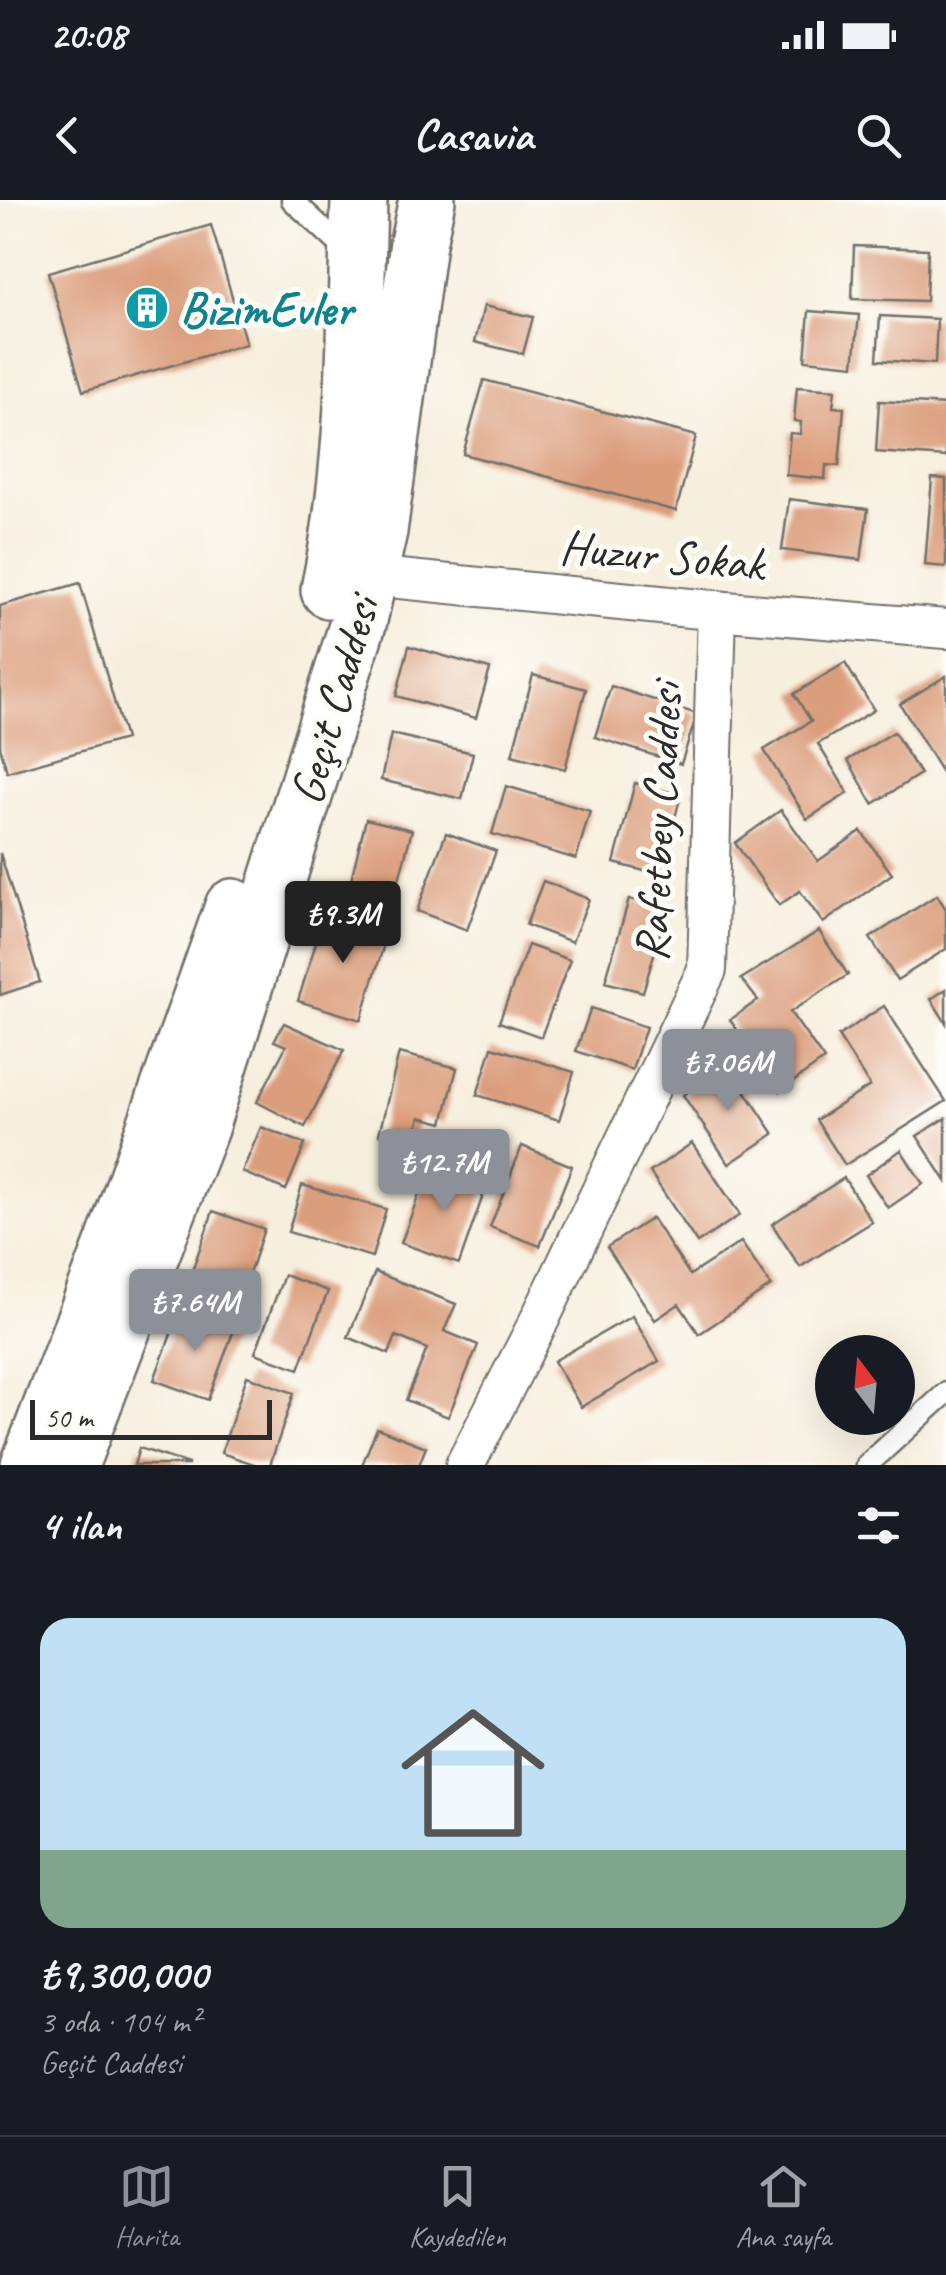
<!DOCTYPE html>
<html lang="tr">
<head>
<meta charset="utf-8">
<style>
  :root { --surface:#171b24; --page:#20242c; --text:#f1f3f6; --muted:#9ea1a6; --line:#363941; --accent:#8c9099 }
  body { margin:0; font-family:Caveat,sans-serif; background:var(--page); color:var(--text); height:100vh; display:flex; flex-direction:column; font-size:38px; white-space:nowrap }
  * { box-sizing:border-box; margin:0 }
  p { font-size:32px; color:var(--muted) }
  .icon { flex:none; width:55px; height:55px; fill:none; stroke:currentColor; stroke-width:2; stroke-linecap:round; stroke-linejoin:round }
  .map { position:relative; height:1265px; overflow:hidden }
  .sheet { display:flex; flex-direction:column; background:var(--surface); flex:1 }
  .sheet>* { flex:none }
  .needle { width:65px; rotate:344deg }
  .tools { position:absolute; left:815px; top:1135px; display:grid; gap:20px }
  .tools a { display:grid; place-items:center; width:100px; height:100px; border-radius:50%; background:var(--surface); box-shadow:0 10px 40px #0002; font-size:50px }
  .scale { position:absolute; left:30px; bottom:25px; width:242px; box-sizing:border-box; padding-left:10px; border:5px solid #2b2b2b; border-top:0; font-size:28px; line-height:35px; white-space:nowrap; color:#2b2b2b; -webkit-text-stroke:8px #fdfcf7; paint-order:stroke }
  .price { position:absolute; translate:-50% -85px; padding:0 22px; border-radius:10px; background:var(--accent); color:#fff; font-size:32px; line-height:65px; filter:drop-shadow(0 2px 5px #0008) }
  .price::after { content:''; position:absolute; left:50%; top:60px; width:30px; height:22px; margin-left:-15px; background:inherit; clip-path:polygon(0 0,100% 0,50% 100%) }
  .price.active { background:#222; color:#fff }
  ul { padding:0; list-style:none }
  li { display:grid; align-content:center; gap:20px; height:530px; padding:0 40px }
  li+li { border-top:2px solid var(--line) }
  li span { display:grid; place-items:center; height:310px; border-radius:30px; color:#555 }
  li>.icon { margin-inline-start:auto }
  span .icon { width:180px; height:180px; fill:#fffc; stroke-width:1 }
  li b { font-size:42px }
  h2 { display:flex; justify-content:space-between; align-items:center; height:120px; padding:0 40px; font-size:42px }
  .status { display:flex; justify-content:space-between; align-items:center; height:70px; padding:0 50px; background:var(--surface); direction:ltr }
  .status svg { height:28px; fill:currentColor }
  header { display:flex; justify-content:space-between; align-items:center; height:130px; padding:0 40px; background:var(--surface); font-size:45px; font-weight:700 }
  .dock { display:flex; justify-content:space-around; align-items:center; height:140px; border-top:2px solid var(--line); background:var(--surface); font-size:28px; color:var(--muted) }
  .dock a { display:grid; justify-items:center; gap:5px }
  .dock .active { color:var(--accent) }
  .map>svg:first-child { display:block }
  .building { fill:#db9e7d }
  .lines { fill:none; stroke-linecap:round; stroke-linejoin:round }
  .lane-casing { stroke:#72706a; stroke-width:25 }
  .street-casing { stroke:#72706a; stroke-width:42 }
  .secondary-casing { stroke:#72706a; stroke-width:60 }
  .lane { stroke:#fff; stroke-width:20 }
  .street { stroke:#fff; stroke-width:38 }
  .secondary { stroke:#fff; stroke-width:55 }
  .labels { text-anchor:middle; stroke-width:10; stroke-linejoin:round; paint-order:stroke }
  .culture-label { font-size:48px; font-weight:bold; fill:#0d838f; stroke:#fdfcf7; text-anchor:start }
  .street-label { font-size:48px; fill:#2b2b2b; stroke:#fdfcf7 }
</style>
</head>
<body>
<div class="status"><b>20:08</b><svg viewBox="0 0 49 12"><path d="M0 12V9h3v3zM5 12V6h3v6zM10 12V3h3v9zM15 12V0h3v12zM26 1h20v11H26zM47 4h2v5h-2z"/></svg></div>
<header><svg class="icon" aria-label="back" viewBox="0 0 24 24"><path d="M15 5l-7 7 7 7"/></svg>Casavia<svg class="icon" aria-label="search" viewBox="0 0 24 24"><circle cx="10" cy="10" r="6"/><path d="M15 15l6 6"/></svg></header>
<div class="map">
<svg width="946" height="1265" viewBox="0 0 946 1265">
  <rect width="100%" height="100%" fill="#fdfcf7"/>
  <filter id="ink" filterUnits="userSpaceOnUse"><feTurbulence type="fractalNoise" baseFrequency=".01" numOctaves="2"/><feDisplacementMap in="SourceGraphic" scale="20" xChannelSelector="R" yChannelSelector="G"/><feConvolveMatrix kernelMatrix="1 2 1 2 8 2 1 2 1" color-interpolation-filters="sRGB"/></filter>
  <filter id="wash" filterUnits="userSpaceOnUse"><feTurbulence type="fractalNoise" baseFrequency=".0048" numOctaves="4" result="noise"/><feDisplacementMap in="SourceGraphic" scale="40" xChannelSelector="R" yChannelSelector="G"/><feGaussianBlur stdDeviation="2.25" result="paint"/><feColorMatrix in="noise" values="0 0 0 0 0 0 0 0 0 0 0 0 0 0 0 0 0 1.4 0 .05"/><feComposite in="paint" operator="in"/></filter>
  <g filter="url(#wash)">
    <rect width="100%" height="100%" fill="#f7efde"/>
    <g id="blocks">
      <g class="building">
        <polygon points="211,25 246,144 83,191 48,72"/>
        <polygon points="854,46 928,49 926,101 852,99"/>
        <polygon points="484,106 533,117 523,154 475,142"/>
        <polygon points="809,111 859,115 854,165 805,160"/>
        <polygon points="880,116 937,119 935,164 877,160"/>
        <polygon points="484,180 696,236 676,311 463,254"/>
        <polygon points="797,187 835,190 833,207 844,208 839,266 826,265 825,279 786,275 790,233 800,234 801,222 794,221"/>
        <polygon points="879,201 946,205 946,257 876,252"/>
        <polygon points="932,278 946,279 946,367 925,365"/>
        <polygon points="789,299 868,309 861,360 782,350"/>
        <polygon points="80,383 125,539 7,572 0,546 0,406"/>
        <polygon points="409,446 490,469 476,518 396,496"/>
        <polygon points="845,463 874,510 818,544 848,593 807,619 764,550 811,521 794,494"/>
        <polygon points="533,475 586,489 565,569 512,555"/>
        <polygon points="946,476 946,579 900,504"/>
        <polygon points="611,486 697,514 681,564 595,537"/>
        <polygon points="894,532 920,574 873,604 848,560"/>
        <polygon points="391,534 473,553 462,599 381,580"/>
        <polygon points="635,583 681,595 660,675 614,663"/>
        <polygon points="506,586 590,611 576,659 492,634"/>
        <polygon points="781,610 818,661 861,631 892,674 823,723 800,691 779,705 735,643"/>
        <polygon points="366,619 412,630 393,702 348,691"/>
        <polygon points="446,633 496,651 467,730 417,711"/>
        <polygon points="0,653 40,782 0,795"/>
        <polygon points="543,681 589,699 572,742 526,725"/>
        <polygon points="937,695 946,709 946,749 897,780 870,738"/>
        <polygon points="629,699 667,710 643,792 605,782"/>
        <polygon points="325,713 388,731 361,820 298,801"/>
        <polygon points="819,731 848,775 790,812 824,860 780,891 730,820 758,800 741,779"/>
        <polygon points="528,745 570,760 541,837 499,822"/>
        <polygon points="946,789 946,823 931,799"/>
        <polygon points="884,806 946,901 845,965 816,920 870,886 838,836"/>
        <polygon points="591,808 646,827 632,870 576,851"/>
        <polygon points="284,823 344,850 305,927 257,902 286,846 274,841"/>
        <polygon points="492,847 574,872 559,920 477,895"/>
        <polygon points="399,853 457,868 443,923 420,917 413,942 379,934"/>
        <polygon points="728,865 774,934 729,964 683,895"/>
        <polygon points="946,918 946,981 917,936"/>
        <polygon points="261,927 305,944 286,990 242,972"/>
        <polygon points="692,943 740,1015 697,1043 650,972"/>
        <polygon points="522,946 572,966 540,1046 490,1027"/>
        <polygon points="901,950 923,984 888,1008 866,975"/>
        <polygon points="430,964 487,984 459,1064 401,1043"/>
        <polygon points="844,978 872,1022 800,1067 772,1024"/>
        <polygon points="302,985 386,1009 372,1057 288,1032"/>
        <polygon points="213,1011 264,1029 238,1106 186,1088"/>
        <polygon points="652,1018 690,1075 741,1042 771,1086 699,1134 679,1104 655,1120 607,1047"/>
        <polygon points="375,1072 456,1104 444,1131 478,1145 448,1217 406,1200 427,1149 396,1136 389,1154 348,1137"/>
        <polygon points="284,1075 328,1091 299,1169 255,1153"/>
        <polygon points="181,1107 235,1127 208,1200 154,1180"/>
        <polygon points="632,1116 659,1161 581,1207 554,1161"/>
        <polygon points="247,1176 294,1193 270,1265 257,1265 221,1253"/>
        <polygon points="377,1228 426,1247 419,1265 362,1265"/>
        <polygon points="139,1248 188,1264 188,1265 134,1265"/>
      </g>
    </g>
  </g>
  <g filter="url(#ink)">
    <use href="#blocks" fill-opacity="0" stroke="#72706a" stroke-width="2.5"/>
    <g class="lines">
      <g class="lane-casing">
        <g id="lane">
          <polyline points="292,0 348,52"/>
          <polyline points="867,1265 946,1193"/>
        </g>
      </g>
      <g class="street-casing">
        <g id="street">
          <polyline points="370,376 690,408 946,429"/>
          <polyline points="465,1265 539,1121 707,770 717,410"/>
        </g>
      </g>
      <g class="secondary-casing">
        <g id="secondary">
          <path d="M329 390C356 263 355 130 359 0"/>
          <polyline points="29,1265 114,1042 233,707"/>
          <polyline points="70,1265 200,928 359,420 379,331 418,43 427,0"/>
        </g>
      </g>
      <use href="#lane" class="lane"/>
      <use href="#street" class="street"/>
      <use href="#secondary" class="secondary"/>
    </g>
  </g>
  <defs>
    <g id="building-disc" transform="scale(2.25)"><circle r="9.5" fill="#0f9aa8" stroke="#fdfcf7"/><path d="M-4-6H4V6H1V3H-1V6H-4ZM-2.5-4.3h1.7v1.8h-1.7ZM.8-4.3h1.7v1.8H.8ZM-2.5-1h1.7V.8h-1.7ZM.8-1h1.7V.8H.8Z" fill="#fff"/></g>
  </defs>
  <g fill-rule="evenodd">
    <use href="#building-disc" x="147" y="108"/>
  </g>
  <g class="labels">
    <g class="culture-label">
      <text x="180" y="125">BizimEvler</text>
    </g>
    <g class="street-label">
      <text transform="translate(662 354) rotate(5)" y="17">Huzur Sokak</text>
      <text transform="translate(333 500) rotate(-74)" y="17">Geçit Caddesi</text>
      <text transform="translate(657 622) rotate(-87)" y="17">Rafetbey Caddesi</text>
    </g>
  </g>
</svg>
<div class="tools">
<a><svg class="needle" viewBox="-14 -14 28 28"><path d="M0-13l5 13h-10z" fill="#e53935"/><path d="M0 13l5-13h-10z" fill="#9ea1a6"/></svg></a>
</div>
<div class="scale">50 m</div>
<b class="price active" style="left:343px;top:766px">₺9.3M</b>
<b class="price" style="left:728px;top:914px">₺7.06M</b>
<b class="price" style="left:444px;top:1014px">₺12.7M</b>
<b class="price" style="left:195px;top:1154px">₺7.64M</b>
</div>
<section class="sheet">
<h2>4 ilan<svg class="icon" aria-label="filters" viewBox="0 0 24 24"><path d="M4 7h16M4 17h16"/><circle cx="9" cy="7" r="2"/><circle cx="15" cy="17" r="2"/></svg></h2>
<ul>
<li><span style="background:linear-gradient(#bfe0f5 75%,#7fa58c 0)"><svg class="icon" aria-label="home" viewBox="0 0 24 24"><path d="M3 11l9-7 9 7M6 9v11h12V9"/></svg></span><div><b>₺9,300,000</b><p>3 oda · 104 m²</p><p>Geçit Caddesi</p></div></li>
</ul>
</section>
<nav class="dock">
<a class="active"><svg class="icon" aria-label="map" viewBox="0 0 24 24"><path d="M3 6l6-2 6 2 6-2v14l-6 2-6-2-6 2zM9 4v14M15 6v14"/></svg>Harita</a>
<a><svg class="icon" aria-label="saved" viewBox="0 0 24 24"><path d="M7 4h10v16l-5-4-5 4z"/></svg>Kaydedilen</a>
<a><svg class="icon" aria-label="home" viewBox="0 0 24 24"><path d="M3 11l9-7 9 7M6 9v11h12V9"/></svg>Ana sayfa</a>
</nav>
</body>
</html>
